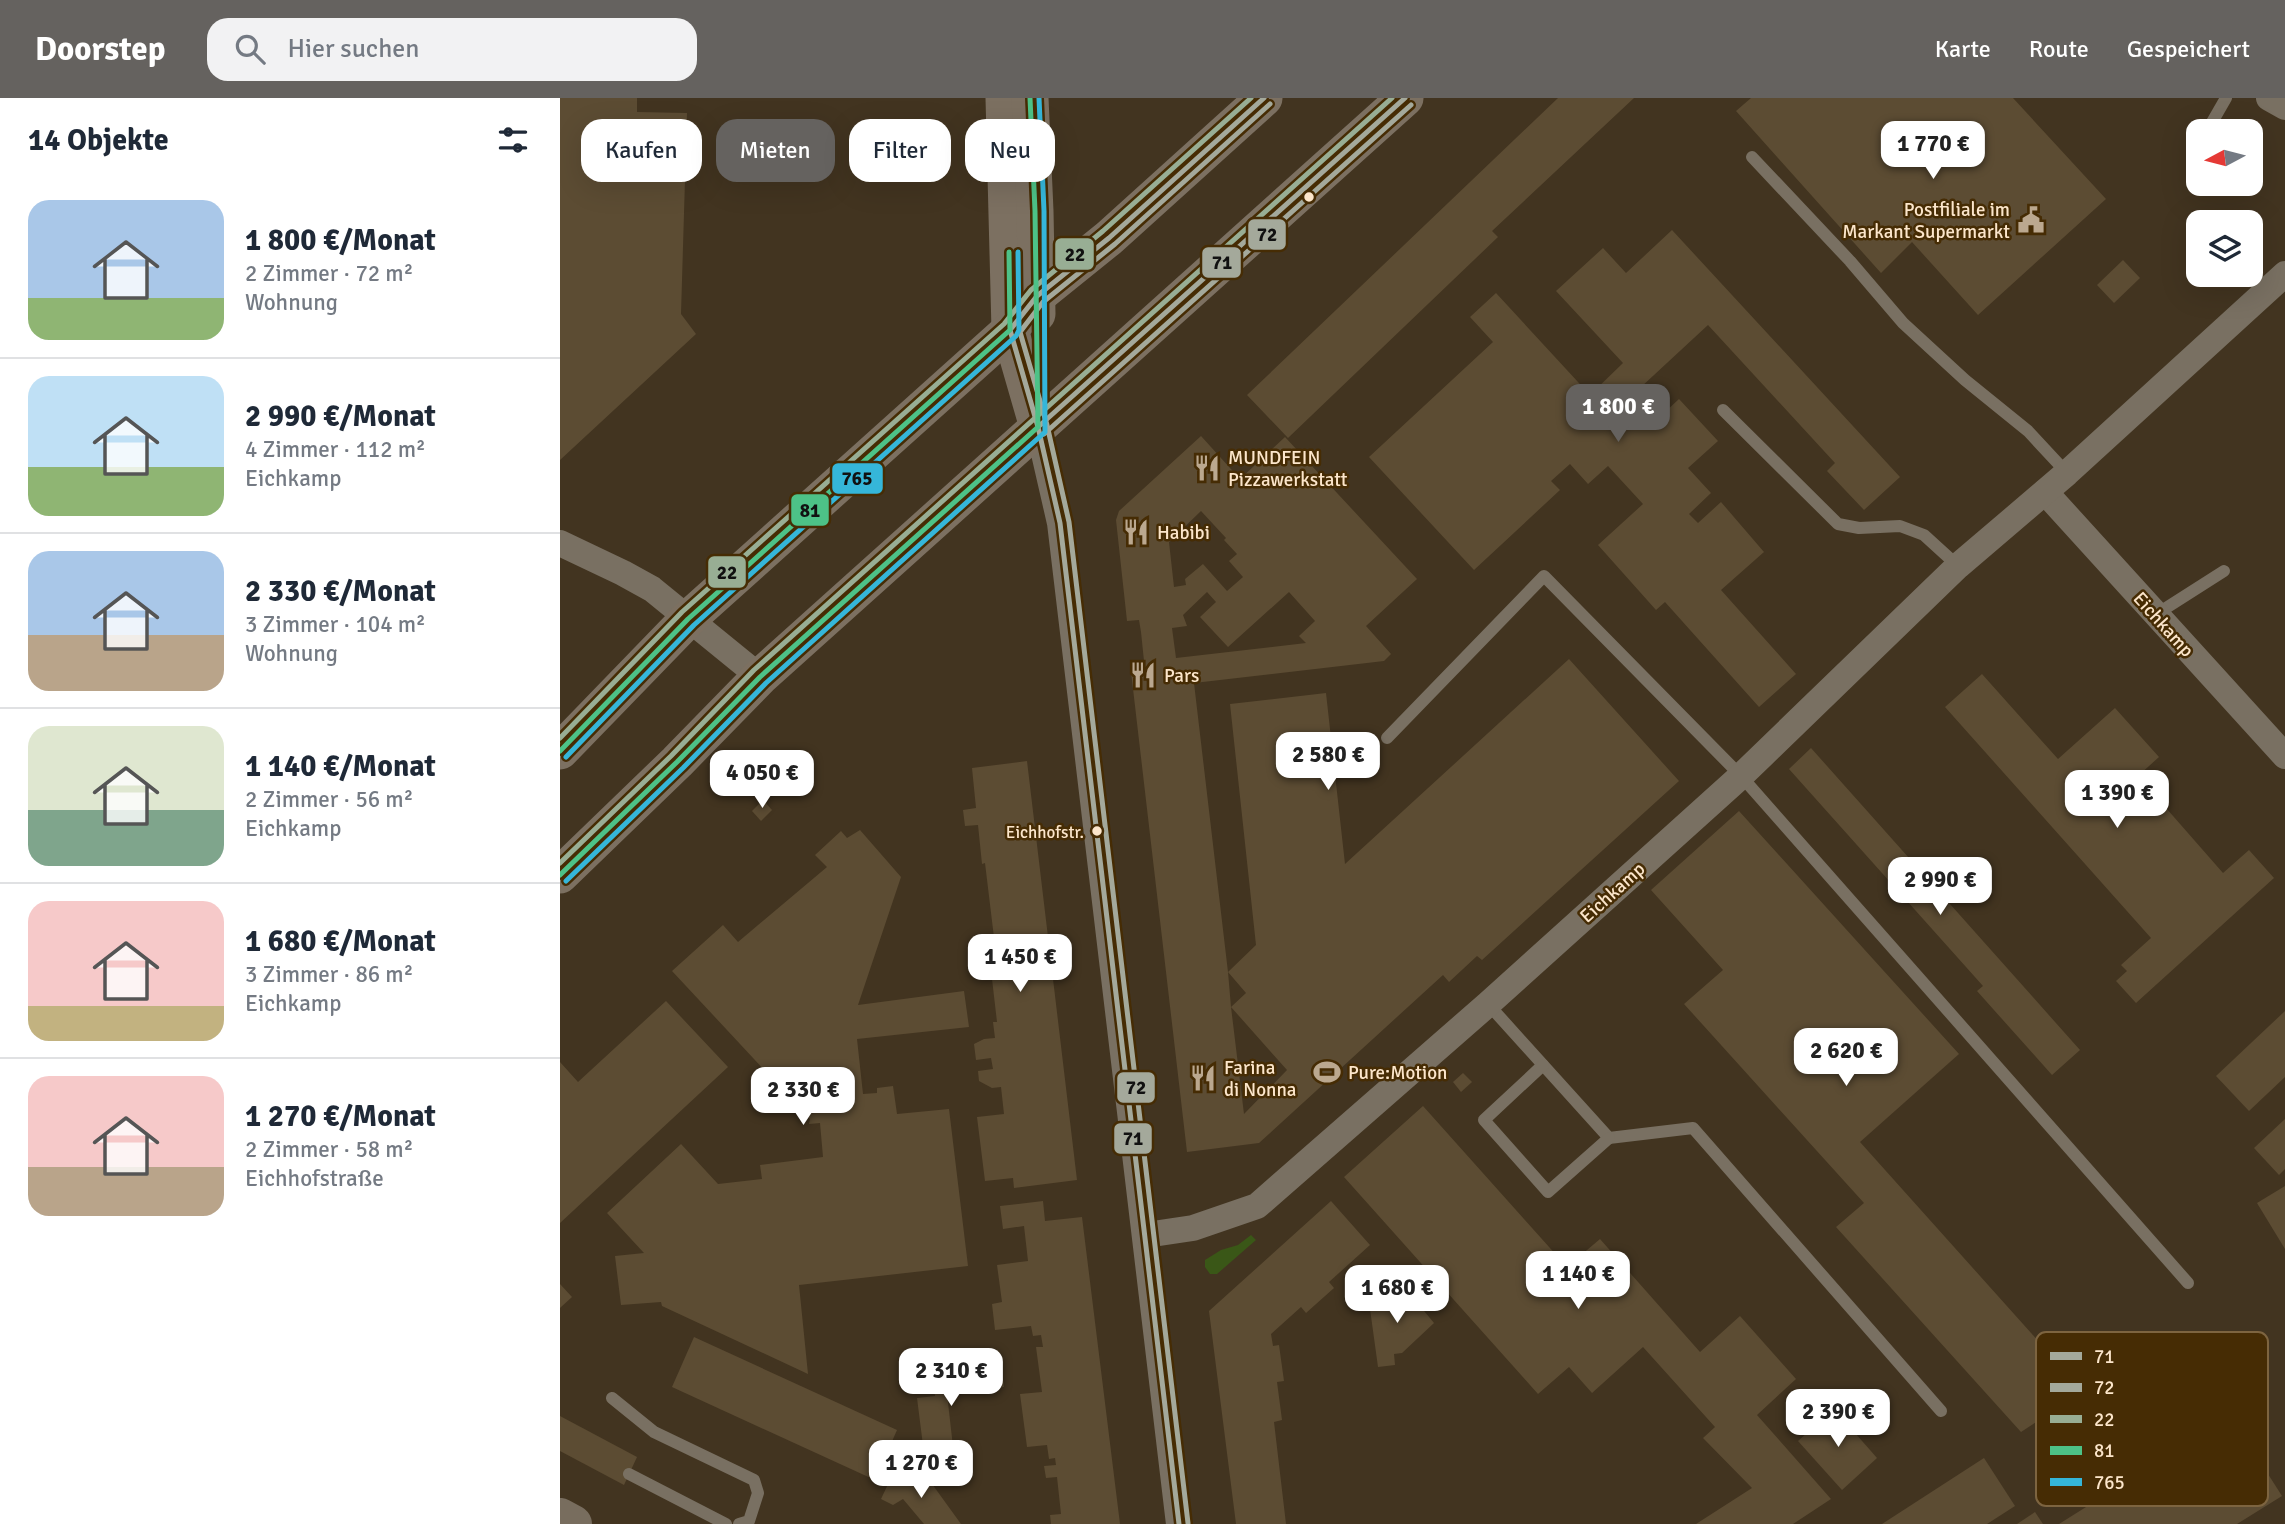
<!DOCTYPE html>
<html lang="de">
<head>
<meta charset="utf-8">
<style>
  :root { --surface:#fff; --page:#f2f2f3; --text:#1f2937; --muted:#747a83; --line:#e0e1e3; --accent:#65625f }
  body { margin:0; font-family:Signika,sans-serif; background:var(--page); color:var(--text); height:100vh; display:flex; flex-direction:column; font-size:26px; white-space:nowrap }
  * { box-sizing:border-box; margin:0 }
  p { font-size:23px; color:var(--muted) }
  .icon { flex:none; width:38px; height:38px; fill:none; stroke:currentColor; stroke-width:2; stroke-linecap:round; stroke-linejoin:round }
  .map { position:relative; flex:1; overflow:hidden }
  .details { display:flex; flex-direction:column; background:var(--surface); width:560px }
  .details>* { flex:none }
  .hud { position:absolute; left:21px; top:21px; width:665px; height:63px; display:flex; gap:14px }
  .needle { width:46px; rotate:263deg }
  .controls { position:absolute; left:1626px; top:21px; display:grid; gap:14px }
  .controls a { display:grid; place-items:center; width:77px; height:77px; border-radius:14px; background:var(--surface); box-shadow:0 7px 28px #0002; font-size:35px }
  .price { position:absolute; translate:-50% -60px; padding:0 16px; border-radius:14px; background:#fff; color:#222; font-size:23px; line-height:46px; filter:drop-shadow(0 2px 4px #0008) }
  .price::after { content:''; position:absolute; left:50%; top:42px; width:21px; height:16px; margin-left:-10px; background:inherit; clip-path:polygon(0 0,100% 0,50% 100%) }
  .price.active { background:var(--accent); color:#fff }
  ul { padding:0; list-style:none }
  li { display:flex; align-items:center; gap:21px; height:175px; padding:0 28px }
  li+li { border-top:2px solid var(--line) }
  li span { display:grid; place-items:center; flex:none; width:196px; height:140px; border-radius:21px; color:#555 }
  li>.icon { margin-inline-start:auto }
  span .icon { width:84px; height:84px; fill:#fffc; stroke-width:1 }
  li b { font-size:30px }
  h2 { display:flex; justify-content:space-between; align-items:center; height:84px; padding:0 28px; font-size:30px }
  .tag { padding:0 24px; border-radius:21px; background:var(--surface); box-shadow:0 7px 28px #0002; font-size:24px; line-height:63px }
  .tag.active { background:var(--accent); color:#fff }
  header { display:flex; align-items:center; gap:42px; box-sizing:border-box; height:98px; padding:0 35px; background:var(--accent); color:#fff }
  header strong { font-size:33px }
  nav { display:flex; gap:38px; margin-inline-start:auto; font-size:24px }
  .search { width:490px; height:63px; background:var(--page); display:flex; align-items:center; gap:18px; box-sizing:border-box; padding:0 24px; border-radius:21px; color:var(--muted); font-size:26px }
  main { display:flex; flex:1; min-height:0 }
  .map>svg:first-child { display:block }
  .green { fill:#3a5717 }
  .building { fill:#5c4c33; fill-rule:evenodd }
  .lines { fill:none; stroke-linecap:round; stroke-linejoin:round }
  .service { stroke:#797062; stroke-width:12 }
  .minor { stroke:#797062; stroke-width:26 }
  .secondary { stroke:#7c7061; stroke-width:37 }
  .trunk { stroke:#786d5e; stroke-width:38 }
  .bus-1-casing { stroke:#462c04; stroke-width:10 }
  .bus-2-casing { stroke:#462c04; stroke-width:10 }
  .bus-3-casing { stroke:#462c04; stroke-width:10 }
  .bus-4-casing { stroke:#462c04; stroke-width:10 }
  .bus-5-casing { stroke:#462c04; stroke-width:10 }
  .bus-1 { stroke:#a4a99b; stroke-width:5 }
  .bus-2 { stroke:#a4a99b; stroke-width:5 }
  .bus-3 { stroke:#98ae94; stroke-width:5 }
  .bus-4 { stroke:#4dc287; stroke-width:5 }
  .bus-5 { stroke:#35b6d9; stroke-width:5 }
  .bus-dot { fill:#fce6cb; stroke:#462c04; stroke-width:2.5 }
  .labels { text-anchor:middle; stroke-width:5; stroke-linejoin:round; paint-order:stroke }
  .bus-label { font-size:17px; fill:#fce6cb; stroke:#462c04; text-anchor:end }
  .poi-label { font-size:19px; fill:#fce6cb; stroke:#462c04; text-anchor:start }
  .street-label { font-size:19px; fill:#fce6cb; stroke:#462c04 }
  .key { fill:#462c04; stroke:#7d6440; stroke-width:2 }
  .key-label { font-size:19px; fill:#fce6cb }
  .line-badge { stroke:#462c04; stroke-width:2.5 }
  .pale-badge-label { font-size:19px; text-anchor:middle; font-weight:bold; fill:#111 }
</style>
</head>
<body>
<header>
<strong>Doorstep</strong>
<div class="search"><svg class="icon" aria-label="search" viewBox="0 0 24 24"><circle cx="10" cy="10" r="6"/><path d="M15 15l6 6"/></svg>Hier suchen</div>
<nav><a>Karte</a><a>Route</a><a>Gespeichert</a></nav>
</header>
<main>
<section class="details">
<h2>14 Objekte<svg class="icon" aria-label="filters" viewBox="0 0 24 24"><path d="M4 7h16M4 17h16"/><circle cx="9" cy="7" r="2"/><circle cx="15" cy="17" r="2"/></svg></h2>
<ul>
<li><span style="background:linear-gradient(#a9c7e8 70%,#8fb573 0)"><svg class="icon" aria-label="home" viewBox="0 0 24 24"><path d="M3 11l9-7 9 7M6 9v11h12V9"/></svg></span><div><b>1 800 €/Monat</b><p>2 Zimmer · 72 m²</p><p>Wohnung</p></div></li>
<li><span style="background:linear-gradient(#bfe0f5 65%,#8fb573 0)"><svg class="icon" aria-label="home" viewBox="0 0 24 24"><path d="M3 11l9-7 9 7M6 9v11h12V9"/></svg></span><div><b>2 990 €/Monat</b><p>4 Zimmer · 112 m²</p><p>Eichkamp</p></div></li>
<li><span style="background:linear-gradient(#a9c7e8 60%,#b9a48a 0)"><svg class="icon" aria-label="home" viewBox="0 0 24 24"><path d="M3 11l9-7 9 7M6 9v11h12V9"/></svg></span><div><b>2 330 €/Monat</b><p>3 Zimmer · 104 m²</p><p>Wohnung</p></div></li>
<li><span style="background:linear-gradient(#dfe7d0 60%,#7fa58c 0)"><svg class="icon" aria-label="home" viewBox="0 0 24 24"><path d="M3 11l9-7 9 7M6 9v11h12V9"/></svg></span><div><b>1 140 €/Monat</b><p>2 Zimmer · 56 m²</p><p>Eichkamp</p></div></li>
<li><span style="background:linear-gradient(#f6c9c9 75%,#c2b280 0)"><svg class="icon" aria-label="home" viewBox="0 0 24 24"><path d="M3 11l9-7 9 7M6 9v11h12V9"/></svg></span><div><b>1 680 €/Monat</b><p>3 Zimmer · 86 m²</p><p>Eichkamp</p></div></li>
<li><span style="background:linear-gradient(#f6c9c9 65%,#b9a48a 0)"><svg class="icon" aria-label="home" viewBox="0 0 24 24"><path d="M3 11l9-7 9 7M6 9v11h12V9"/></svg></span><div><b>1 270 €/Monat</b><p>2 Zimmer · 58 m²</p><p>Eichhofstraße</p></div></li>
</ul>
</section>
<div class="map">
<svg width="1725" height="1426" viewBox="0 0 1725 1426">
  <rect width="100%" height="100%" fill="#423420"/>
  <polygon class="green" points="691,1137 696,1142 657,1176 650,1176 645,1169 645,1162 661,1152 678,1147"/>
  <g class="building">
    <polygon points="0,0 77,0 77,14 127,15 121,216 136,236 0,362"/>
    <polygon points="998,0 1074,0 932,133 938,139 728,340 687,297"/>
    <polygon points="1191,0 1453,0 1546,101 1418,217 1352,144 1321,175 1176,13"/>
    <polygon points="1112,132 1340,379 1304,412 1267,373 1275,365 1148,227 1067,302 1091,327 1119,301 1158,343 1128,370 1151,395 1129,416 1138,425 1161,404 1204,454 1161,492 1236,576 1199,609 1105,504 1096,512 1038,447 1083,406 1048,368 1028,386 1010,366 991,383 1000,392 914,472 809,359 933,244 910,219 936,195 1030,297 1063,265 996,193 1043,150 1066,175"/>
    <polygon points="1563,162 1580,180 1554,205 1537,187"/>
    <path d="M641 338 680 381 725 339 857 481 806 528 831 556 824 563 634 585 668 874 696 847 670 606 766 595 785 766 1009 561 1119 683 922 862 917 858 889 884 883 877 699 1045 627 1054 570 565 584 563 581 534 579 522 567 523 556 422 559 413ZM641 413 666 440 664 442 677 456 669 463 683 479 667 493 643 466 625 481 626 487 614 489 609 444ZM647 494 656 504 640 519 668 549 729 494 755 523 739 538 746 545 616 560 612 530 627 528 623 517ZM668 874 686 895 671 909ZM671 909 727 972 684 1016Z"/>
    <polygon points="1422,576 1498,661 1555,610 1599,659 1578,678 1663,775 1689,752 1714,780 1576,905 1556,883 1567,873 1561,867 1591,840 1385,609"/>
    <polygon points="1251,650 1520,952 1492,977 1417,893 1423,888 1229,671"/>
    <polygon points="467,663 517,1082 454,1090 453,1080 425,1083 417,1019 444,1016 441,989 432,990 419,983 418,973 433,971 431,960 416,962 414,946 424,941 435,940 433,924 437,924 432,881 439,881 425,765 422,766 418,727 405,728 403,712 416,710 412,670"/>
    <polygon points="203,702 212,712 201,723 192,713"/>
    <polygon points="1179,713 1399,956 1300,1044 1523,1293 1461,1334 1276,1129 1304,1105 1124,906 1163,872 1091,792"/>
    <polygon points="300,732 341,779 298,907 404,893 409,929 297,941 303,996 317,995 317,990 333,988 337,1016 389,1011 408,1168 239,1187 248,1276 102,1208 101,1204 61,1207 55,1158 84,1155 47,1115 121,1046 158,1086 202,1081 200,1067 263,1059 260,1025 249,1026 250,1021 112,873 163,827 178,844 267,769 255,757 281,733 287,740"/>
    <polygon points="106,903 168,969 0,1125 0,964 18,984"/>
    <polygon points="1725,913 1725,979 1689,1013 1656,978"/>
    <polygon points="903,975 912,984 901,994 893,984"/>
    <polygon points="863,1008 1007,1169 1040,1141 1140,1254 1180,1218 1236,1281 1197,1317 1271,1401 1233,1426 1136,1426 1192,1390 1143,1340 1155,1329 1083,1249 1032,1295 1009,1269 978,1296 784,1079"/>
    <polygon points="1725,1021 1725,1071 1719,1077 1694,1050"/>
    <polygon points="1725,1088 1725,1151 1697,1105"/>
    <polygon points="483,1103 485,1123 522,1119 560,1426 491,1426 490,1417 501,1416 497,1379 486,1380 484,1368 496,1367 495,1360 489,1361 487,1347 467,1349 460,1296 482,1294 476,1249 483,1249 481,1237 473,1238 471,1228 435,1232 432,1206 442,1204 437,1167 468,1163 464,1128 443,1131 440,1108"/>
    <polygon points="771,1103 810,1147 769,1184 774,1190 746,1215 741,1209 711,1236 713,1248 719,1247 724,1283 717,1284 722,1322 714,1324 726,1426 676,1426 649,1213"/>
    <polygon points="841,1185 874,1225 842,1255 834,1256 835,1267 818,1269 810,1211"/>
    <polygon points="0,1186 12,1199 0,1210"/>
    <polygon points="134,1239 337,1332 315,1382 112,1289"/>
    <polygon points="440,1260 444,1289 387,1296 396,1375 367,1379 357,1300 375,1298 371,1268"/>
    <polygon points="1274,1311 1317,1360 1282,1392 1238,1343"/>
    <polygon points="0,1318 77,1359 64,1387 0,1353"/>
    <polygon points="1671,1318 1722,1398 1677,1426 1499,1426"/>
    <polygon points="1424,1360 1455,1408 1427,1426 1322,1426"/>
    <polygon points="367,1379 401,1426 364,1426 343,1401 333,1407 321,1401 330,1382"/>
    <polygon points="1475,1414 1483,1426 1457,1426"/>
  </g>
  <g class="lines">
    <g class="service">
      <polyline points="1647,33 1666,0"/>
      <polyline points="1633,58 1638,50"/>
      <polyline points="1192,59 1290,163 1343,225 1405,282 1468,333 1507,375"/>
      <polyline points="1163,312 1278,426 1299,430 1340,428 1364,437 1398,468"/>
      <polyline points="1595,517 1664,473"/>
      <polyline points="827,640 984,478 1181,678 1628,1185"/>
      <polyline points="928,906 1049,1040 1133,1030 1381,1313"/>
      <polyline points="983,967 924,1022 988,1094 1049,1040"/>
      <polyline points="52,1300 94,1334 194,1382 198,1395 189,1423 179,1426"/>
      <polyline points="69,1376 166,1426"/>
    </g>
    <g class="minor">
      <polyline points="1709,0 1725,9"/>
      <polyline points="478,329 500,425 619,1426"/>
      <polyline points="1485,394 1725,658"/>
      <polyline points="0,445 63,475 92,491 200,579"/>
      <polyline points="586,1137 633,1130 697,1108 928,906 1181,678 1398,468 1507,375 1725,176"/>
    </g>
    <g class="secondary">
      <polyline points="444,0 450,232 478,329"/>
      <polyline points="470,0 475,113 477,216"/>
      <polyline points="0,653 128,521 450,232 477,198 549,140 704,0"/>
      <polyline points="0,777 117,664 200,579 845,0"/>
    </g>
    <polyline class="trunk" points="0,1419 13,1426"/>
    <g class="bus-1-casing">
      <g id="bus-1">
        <polyline points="478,329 845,0"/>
        <polyline points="619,1426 500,425 478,329 450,232 477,198 549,140 704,0"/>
      </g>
    </g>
    <g class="bus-2-casing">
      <g id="bus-2">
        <polyline points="484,336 851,7"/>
        <polyline points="628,1425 509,424 487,327 460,234 483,204 555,146 710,6"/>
      </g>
    </g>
    <g class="bus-3-casing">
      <g id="bus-3">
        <polyline points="0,640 122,514 444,226 471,192 543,133 691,0"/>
        <polyline points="0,765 111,658 194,572 832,0"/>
      </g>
    </g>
    <g class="bus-4-casing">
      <g id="bus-4">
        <polyline points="0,653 128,521 450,232 449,154"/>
        <polyline points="0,777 117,664 200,579 478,329 475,113 470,0"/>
      </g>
    </g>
    <g class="bus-5-casing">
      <g id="bus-5">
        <polyline points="6,659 134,527 456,238 459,232 458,154"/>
        <polyline points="6,783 123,670 206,585 485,334 484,113 479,0"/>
      </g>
    </g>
    <use href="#bus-1" class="bus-1"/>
    <use href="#bus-2" class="bus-2"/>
    <use href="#bus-3" class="bus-3"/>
    <use href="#bus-4" class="bus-4"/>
    <use href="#bus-5" class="bus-5"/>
  </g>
  <defs>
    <g id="civic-bare" transform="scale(2.1)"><path d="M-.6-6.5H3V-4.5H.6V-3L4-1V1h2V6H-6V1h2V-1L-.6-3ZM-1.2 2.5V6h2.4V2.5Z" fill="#bba88f" stroke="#462c04" stroke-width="2.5" paint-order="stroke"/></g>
    <g id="restaurant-bare" transform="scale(2.1)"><path d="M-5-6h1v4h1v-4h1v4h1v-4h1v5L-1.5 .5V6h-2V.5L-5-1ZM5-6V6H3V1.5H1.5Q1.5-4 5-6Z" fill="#bba88f" stroke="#462c04" stroke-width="2.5" paint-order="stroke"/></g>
    <g id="stadium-bare" transform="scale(2.1)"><path d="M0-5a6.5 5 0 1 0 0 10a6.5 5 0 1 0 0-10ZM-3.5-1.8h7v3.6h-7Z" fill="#bba88f" stroke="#462c04" stroke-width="2.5" paint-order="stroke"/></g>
  </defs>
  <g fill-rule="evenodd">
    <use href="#civic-bare" x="1471" y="122"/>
    <use href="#restaurant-bare" x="647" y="370"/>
    <use href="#restaurant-bare" x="576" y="434"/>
    <use href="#restaurant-bare" x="583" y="577"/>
    <use href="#stadium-bare" x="767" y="974"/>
    <use href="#restaurant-bare" x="643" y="980"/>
  </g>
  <g class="bus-dot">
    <circle cx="749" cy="99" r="6"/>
    <circle cx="537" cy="733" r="6"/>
  </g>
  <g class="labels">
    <g class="bus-label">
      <text x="524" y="740">Eichhofstr.</text>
    </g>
    <g class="poi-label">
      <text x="1450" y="118" text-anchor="end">Postfiliale im<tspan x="1450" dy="22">Markant Supermarkt</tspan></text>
      <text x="668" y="366">MUNDFEIN<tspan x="668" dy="22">Pizzawerkstatt</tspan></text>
      <text x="597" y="441">Habibi</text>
      <text x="604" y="584">Pars</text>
      <text x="664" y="976">Farina<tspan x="664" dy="22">di Nonna</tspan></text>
      <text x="788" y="981">Pure:Motion</text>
    </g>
    <g class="street-label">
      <text transform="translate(1604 526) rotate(48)" y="7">Eichkamp</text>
      <text transform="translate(1052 794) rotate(-42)" y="7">Eichkamp</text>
    </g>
  </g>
  <rect x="1476" y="1234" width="232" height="174" rx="10" class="key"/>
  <rect x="1490" y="1254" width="32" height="8" fill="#a4a99b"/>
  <rect x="1490" y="1285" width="32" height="9" fill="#a4a99b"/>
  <rect x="1490" y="1317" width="32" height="8" fill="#98ae94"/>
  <rect x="1490" y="1348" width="32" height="9" fill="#4dc287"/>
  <rect x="1490" y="1380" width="32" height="8" fill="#35b6d9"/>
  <g class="key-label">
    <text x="1534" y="1265">71</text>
    <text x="1534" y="1296">72</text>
    <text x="1534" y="1328">22</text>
    <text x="1534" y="1359">81</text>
    <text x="1534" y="1391">765</text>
  </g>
  <g class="line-badge">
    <rect x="687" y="120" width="40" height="33" rx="7" fill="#a4a99b"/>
    <rect x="494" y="139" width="41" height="34" rx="7" fill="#98ae94"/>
    <rect x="641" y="148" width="41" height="33" rx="7" fill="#a4a99b"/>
    <rect x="271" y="364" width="53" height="33" rx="7" fill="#35b6d9"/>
    <rect x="230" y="395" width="40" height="34" rx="7" fill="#4dc287"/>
    <rect x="147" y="457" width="40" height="34" rx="7" fill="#98ae94"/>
    <rect x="556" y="973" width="40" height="33" rx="7" fill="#a4a99b"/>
    <rect x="553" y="1024" width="40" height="33" rx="7" fill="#a4a99b"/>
  </g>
  <g class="pale-badge-label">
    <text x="707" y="143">72</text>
    <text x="515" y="163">22</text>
    <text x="662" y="171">71</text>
    <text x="297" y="387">765</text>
    <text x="250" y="419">81</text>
    <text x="167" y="481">22</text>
    <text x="576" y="996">72</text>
    <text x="573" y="1047">71</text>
  </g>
</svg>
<div class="controls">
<a><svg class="needle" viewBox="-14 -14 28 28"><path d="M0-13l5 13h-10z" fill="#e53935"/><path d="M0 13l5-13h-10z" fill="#747a83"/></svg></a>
<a><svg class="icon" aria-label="layers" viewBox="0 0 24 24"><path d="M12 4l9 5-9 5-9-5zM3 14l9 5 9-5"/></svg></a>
</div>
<b class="price" style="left:1373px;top:83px">1 770 €</b>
<b class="price active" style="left:1058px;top:346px">1 800 €</b>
<b class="price" style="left:768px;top:694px">2 580 €</b>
<b class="price" style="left:202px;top:712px">4 050 €</b>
<b class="price" style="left:1557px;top:732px">1 390 €</b>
<b class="price" style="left:1380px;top:819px">2 990 €</b>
<b class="price" style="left:460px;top:896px">1 450 €</b>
<b class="price" style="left:1286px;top:990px">2 620 €</b>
<b class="price" style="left:243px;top:1029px">2 330 €</b>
<b class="price" style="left:1018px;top:1213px">1 140 €</b>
<b class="price" style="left:837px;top:1227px">1 680 €</b>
<b class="price" style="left:391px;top:1310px">2 310 €</b>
<b class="price" style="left:1278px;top:1351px">2 390 €</b>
<b class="price" style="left:361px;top:1402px">1 270 €</b>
<div class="hud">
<a class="tag">Kaufen</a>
<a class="tag active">Mieten</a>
<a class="tag">Filter</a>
<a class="tag">Neu</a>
</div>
</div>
</main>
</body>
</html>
